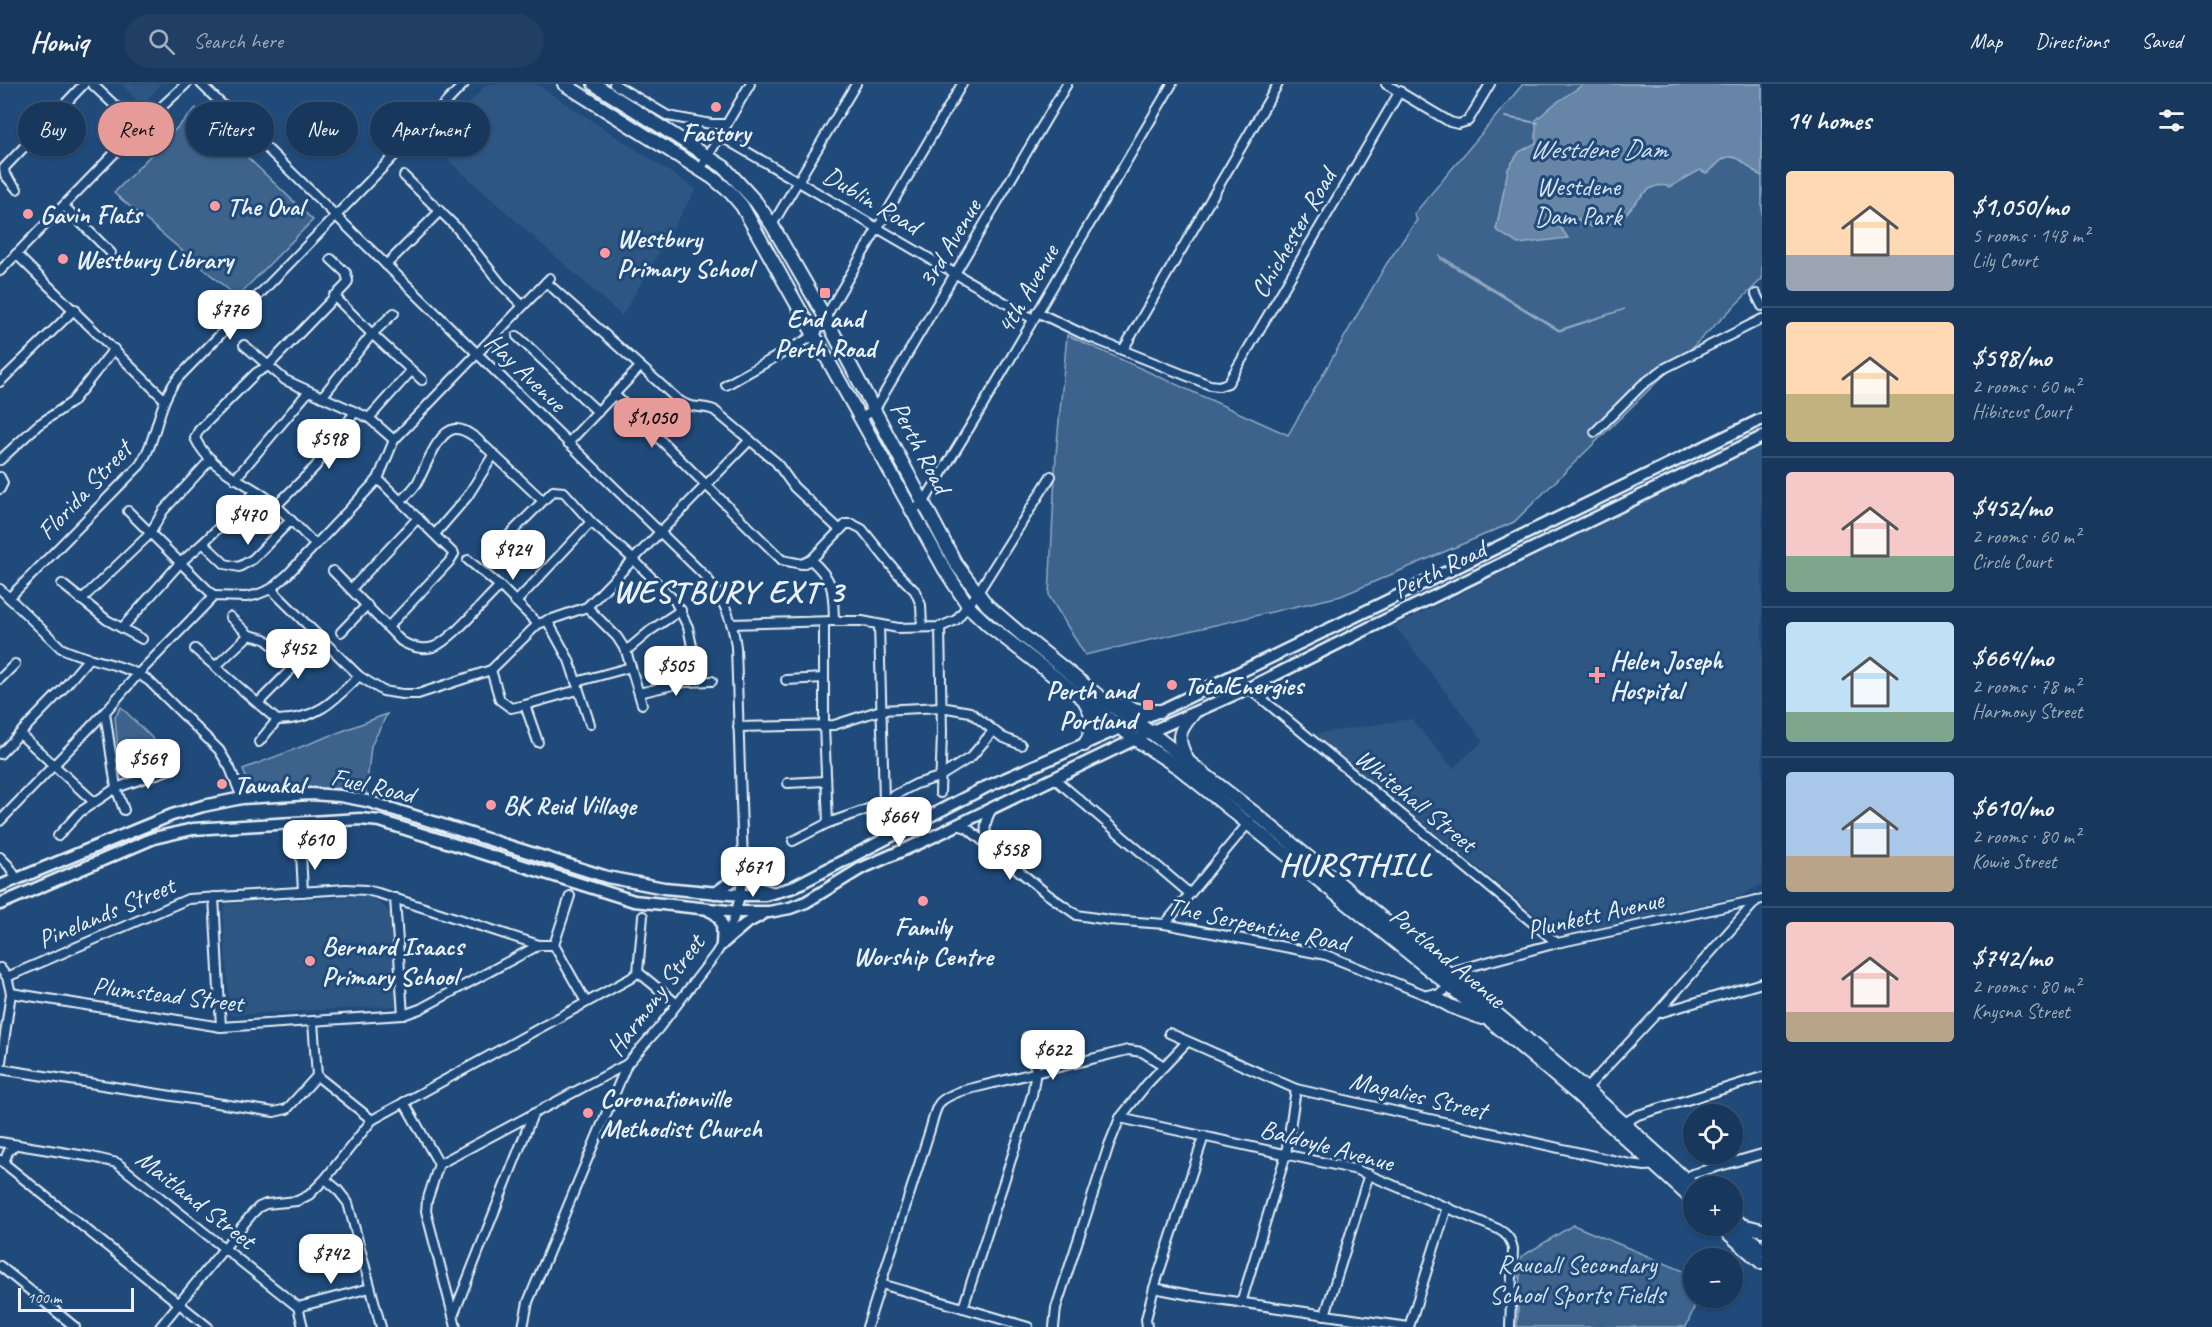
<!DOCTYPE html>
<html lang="en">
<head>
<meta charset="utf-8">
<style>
  :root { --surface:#17385c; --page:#203f62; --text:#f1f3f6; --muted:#9eacbb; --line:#365272; --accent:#e69b98 }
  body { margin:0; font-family:Caveat,sans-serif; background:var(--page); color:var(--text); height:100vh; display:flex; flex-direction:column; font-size:22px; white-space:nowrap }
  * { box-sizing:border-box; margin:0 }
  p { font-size:20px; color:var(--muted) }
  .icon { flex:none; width:33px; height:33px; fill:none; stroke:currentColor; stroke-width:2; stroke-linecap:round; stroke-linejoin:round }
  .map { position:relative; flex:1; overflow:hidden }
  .details { display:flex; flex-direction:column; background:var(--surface); width:450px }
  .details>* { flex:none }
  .banner { position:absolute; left:18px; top:18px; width:570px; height:54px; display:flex; gap:12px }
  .fabs { position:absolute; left:1683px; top:1020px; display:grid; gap:12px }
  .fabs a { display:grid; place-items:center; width:60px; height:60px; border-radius:50%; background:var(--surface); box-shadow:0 2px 4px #0004,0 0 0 2px var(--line); font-size:30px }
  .scale { position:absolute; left:18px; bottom:15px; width:116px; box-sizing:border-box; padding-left:6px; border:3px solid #e8f1f8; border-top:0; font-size:16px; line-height:21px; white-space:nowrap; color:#e8f1f8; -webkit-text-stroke:4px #1f4a7a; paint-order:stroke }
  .price { position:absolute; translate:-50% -51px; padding:0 14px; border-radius:12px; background:#fff; color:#222; font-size:20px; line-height:39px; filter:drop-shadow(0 2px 3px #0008) }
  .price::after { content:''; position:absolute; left:50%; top:36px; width:18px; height:14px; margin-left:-9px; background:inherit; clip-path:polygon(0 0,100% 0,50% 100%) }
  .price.current { background:var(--accent); color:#111 }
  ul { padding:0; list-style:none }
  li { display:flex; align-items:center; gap:18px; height:150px; padding:0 24px }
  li+li { border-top:2px solid var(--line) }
  li span { display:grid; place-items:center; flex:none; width:168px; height:120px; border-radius:6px; color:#555 }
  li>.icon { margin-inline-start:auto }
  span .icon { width:72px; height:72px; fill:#fffc; stroke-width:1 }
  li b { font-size:26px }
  h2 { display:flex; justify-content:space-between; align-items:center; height:72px; padding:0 24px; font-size:26px }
  .tag { padding:0 21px; border-radius:27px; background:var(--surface); box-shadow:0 2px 4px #0004,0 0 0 2px var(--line); font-size:21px; line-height:54px }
  .tag.current { background:var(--accent); color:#111 }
  header { display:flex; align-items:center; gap:36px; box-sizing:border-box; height:84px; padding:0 30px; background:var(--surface); border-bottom:2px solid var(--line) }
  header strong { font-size:28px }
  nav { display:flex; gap:33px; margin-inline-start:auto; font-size:21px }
  .search { width:420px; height:54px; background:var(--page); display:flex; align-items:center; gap:15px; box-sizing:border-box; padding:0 21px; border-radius:33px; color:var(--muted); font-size:22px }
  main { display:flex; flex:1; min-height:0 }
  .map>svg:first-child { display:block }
  .built { fill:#2e5683 }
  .green { fill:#3c628c; stroke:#92aac2; stroke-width:1.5; fill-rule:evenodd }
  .water { fill:#6685a7; stroke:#9ab0c7; stroke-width:1.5 }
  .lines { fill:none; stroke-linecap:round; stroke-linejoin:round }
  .stream { stroke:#9ab0c7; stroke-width:2 }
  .street-casing { stroke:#e8f1f8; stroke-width:12 }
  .secondary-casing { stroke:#e8f1f8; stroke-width:15 }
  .primary-casing { stroke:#e8f1f8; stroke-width:16 }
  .street { stroke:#1f4a7a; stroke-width:8 }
  .secondary { stroke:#1f4a7a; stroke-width:10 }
  .primary { stroke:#1f4a7a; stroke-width:12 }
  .poi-dot { fill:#ff9aa2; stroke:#1f4a7a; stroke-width:2 }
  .labels { text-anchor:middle; stroke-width:6; stroke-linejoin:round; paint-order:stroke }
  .poi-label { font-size:26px; font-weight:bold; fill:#e8f1f8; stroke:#1f4a7a; text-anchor:start }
  .park-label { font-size:26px; fill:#d7e3ed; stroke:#1f4a7a }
  .street-label { font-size:26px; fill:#e8f1f8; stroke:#1f4a7a }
  .water-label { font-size:27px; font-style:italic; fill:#d4e1ec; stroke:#1f4a7a }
  .district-label { font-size:32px; font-weight:bold; letter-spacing:1.5px; fill:#e8f1f8; stroke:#1f4a7a }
</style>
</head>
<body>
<header>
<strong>Homiq</strong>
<div class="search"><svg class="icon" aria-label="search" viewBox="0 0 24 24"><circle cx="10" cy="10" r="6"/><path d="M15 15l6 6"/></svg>Search here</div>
<nav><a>Map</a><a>Directions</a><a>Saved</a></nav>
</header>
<main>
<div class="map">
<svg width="1762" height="1243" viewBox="0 0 1762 1243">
  <rect width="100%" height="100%" fill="#1f4a7a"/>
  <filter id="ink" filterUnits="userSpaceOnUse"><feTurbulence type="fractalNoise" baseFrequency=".0167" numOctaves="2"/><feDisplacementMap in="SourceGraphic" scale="12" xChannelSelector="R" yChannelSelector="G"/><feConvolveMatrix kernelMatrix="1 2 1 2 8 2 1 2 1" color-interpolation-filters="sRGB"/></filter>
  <g filter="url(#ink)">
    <g class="built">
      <polygon points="121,0 161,0 142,21"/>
      <polygon points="487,0 536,0 696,105 622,232 431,61"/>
      <polygon points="1762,362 1762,800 1741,812 1570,849 1557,848 1314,650 1411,635 1453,684 1483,657 1398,546 1393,543 1728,376"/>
      <polygon points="372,812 392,830 396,922 230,931 223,833 224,824 227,820"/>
    </g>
    <g class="green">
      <path d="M1523 0H1762V195L1514 438 1341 512 1085 571 1049 512 1056 370 1067 251 1288 351 1387 179 1417 136 1414 130ZM1440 172 1559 246 1625 225 1559 247 1441 175Z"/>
      <polygon points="196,24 313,136 237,213 114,109"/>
      <polygon points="121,623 178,680 121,701 115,633"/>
      <polygon points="387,630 371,662 366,708 343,704 251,709 243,685"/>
      <polygon points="1573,1141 1693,1191 1694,1214 1698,1214 1686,1243 1517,1243 1521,1173"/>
    </g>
    <path class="water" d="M1584 0H1762V92C1751 88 1739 68 1725 74 1718 77 1715 85 1706 89L1700 86 1670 103C1646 95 1635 123 1620 136 1613 141 1599 141 1591 143L1586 140 1582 142 1578 135 1564 136 1558 140 1568 154 1518 160 1496 146 1508 85 1519 68 1536 59V36L1553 21Z"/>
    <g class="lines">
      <polyline class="stream" points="1505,33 1538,39"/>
      <g class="street-casing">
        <g id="street">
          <polyline points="92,0 139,44"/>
          <path d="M201 0 706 493C723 514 733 536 736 563L743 779C742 814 735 842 715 871L658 945 627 980 528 1218 523 1243"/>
          <polyline points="614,0 668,32 711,40 727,40"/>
          <polyline points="1386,0 1450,38 1458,40 1468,37 1490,0"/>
          <polyline points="720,52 1033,235"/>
          <polyline points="700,86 750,0"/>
          <polyline points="404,92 456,143 501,200 523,222"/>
          <polyline points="17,105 5,91 4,84 84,0"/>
          <polyline points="64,122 111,169"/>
          <polyline points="772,141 856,0"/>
          <polyline points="16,170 164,315"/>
          <polyline points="386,181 440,127"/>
          <polyline points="0,187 139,44 186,0"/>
          <path d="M546 198 677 315C693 327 699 320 714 326L776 378 794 403 840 446"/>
          <polyline points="1756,210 1762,222"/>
          <polyline points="334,212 372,250 422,296"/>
          <polyline points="1037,228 1087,252 1210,301 1219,302 1228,299 1400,7"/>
          <polyline points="517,252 598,328"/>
          <polyline points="244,261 285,296 369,334 394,356"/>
          <polyline points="1123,266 1278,0"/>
          <polyline points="0,298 75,225"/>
          <polyline points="726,301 815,251 962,0"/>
          <path d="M615 311 782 476 802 480 811 476C835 498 833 506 834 537"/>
          <polyline points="322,313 372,250 394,229"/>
          <polyline points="369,334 411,287"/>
          <polyline points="862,334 875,325 1067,0"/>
          <polyline points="1595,348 1642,301 1665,284 1762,235"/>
          <polyline points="568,359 640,283"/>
          <polyline points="0,376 38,341 72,318 114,265"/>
          <polyline points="0,393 3,399 0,405"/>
          <polyline points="235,395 309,307"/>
          <polyline points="378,395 454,470 449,478 389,542"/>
          <path d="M401 416C407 411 413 406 417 399 425 386 437 347 455 345 463 344 470 350 476 354L542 416"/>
          <polyline points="276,422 315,383 355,328"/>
          <polyline points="913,426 924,418 979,328 1172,0"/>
          <polyline points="128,427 214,512"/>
          <polyline points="435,450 467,413 494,370"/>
          <polyline points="203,459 225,480 239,483 253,475 290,437"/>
          <path d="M315 460C299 446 280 422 263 411 239 395 208 382 195 354L199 346 256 289 268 282 346 201 348 197 346 189 331 175"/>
          <polyline points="497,463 553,407 564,408 591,438 633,475 675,517 688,543 699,596"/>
          <polyline points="468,476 500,502 538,540"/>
          <polyline points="811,476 846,440 852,440 862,445 898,490 915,507 921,521 922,543"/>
          <path d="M333 487 401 557C410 563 423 566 433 563 450 558 485 516 500 502"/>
          <polyline points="62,500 107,536 142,555"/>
          <path d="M0 505 61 564C89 578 123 578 149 597L219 666 230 684 242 714"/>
          <polyline points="271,505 359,592 383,607 402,610 418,610 491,586 538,540 587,523 750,356"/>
          <polyline points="351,505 418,434"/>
          <path d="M9 514 140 381C158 354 157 319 178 294L464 0"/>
          <polyline points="81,516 150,450 163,427 211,375"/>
          <polyline points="516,518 591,438"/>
          <polyline points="587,523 617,553 626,567 642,620"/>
          <polyline points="230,533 249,551 265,555 296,580"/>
          <polyline points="547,536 569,576 590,640"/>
          <polyline points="824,538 824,641 828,739"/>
          <polyline points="732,540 834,537 862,537 898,544 940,543 956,536 977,510 1051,392"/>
          <polyline points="879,541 884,716"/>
          <polyline points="122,544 180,479 203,459 256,407"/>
          <polyline points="341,548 367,521"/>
          <polyline points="195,565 277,636"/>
          <polyline points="626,567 651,546 681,526"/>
          <polyline points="216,582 249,551"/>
          <polyline points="491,586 500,616 511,624 525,621 578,606"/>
          <polyline points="0,595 15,580"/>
          <polyline points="786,596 824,594"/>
          <polyline points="576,598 631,583"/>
          <polyline points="1249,604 1557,859"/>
          <polyline points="639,609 685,598 712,597"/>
          <polyline points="258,619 321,555"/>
          <polyline points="525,621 538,658"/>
          <polyline points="738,643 834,641 881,626 941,623 970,628 1002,653 1021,661"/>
          <polyline points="20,650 94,718"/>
          <path d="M259 658 277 636C316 636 334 617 359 592"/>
          <polyline points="0,670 62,606 89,574"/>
          <polyline points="1055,695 1189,809"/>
          <polyline points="788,699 825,697"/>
          <polyline points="940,709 942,649 940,543"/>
          <polyline points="124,726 116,704 105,628 139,589 214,512 246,513 256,511 271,505 288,490 378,395 394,356 550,194"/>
          <polyline points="0,737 105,628"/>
          <polyline points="957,741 967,744 1047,810 1077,831 1109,836 1165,840 1326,871 1426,911 1437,911 1454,901"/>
          <polyline points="58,752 80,728 116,704 171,685"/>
          <polyline points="793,757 828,739 868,725 916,700 939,693 971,673 993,647"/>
          <path d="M989 762C984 748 984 738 992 725"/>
          <polyline points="301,769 303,808"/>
          <polyline points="0,773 9,782 17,795"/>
          <polyline points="570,812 554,861 586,918"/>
          <polyline points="214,813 221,943"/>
          <polyline points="395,814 403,931"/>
          <polyline points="643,832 638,888 676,919"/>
          <polyline points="1165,840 1250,737"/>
          <polyline points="0,884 7,893 11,909 0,985 274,1028 287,1025 317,992"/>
          <polyline points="1446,889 1557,859 1762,815"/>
          <polyline points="7,893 188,815 346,805 366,806 378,809 539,861"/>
          <polyline points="11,909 221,943 403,931 420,925 539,861 554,861"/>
          <polyline points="1659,929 1762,899"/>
          <polyline points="313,938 317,992 372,1036"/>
          <polyline points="1169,949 1296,1005 1630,1080 1645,1082 1657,1081"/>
          <polyline points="1585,1006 1657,929 1757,816"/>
          <polyline points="404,1018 439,1080"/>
          <path d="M1120 1034 1357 1086 1498 1145C1507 1150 1511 1155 1513 1165L1510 1243"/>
          <polyline points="1622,1040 1638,1031 1762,993"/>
          <polyline points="0,1058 92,1073 117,1079 298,1223 303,1243"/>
          <polyline points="0,1076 208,1243"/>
          <polyline points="4,1079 8,1068 15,1061"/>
          <polyline points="439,1080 627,980"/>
          <polyline points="439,1080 427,1117 426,1127 456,1243"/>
          <polyline points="325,1095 337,1105 348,1119 381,1243"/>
          <polyline points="1683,1096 1692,1090 1762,1070"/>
          <polyline points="0,1182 75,1243"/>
          <polyline points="881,1200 1028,1243"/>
          <polyline points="1154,1204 1190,1211 1408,1243"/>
          <polyline points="1241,1219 1286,1070 1296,1005"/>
          <polyline points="298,1223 370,1204"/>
          <polyline points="963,1224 1032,1011 1036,987 1027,953"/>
          <polyline points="1325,1231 1369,1090"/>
          <polyline points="453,1232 533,1030"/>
          <polyline points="160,1243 252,1130 259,1123 266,1120 297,1117 309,1111 325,1095 372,1036 631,894 638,888"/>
          <path d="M867 1243 930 1046C938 1019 935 1017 961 1007L1128 966 1142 968 1164 982"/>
          <polyline points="1054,1243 1056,1224 1109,1061 1120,1034 1147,1000 1187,958"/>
          <polyline points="1147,1243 1146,1235 1154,1204 1204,1052"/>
          <polyline points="1409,1243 1447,1123"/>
        </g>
      </g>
      <g class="secondary-casing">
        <g id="secondary">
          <polyline points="742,788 758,804 771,808"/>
          <polyline points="0,802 172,731 203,722 242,714 311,710 340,712 367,717 607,793 664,804 741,811 765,811 791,804 986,703 1166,624 1762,335"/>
          <polyline points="715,809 735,795 743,779"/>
          <polyline points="0,820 154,754 193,745 360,735 380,737 634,817 737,828 769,828 790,824 806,818 860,785 922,758 1150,648 1249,604 1369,544 1762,353"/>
          <path d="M710 827C724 832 723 846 722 860"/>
          <polyline points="724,858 745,840 763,830"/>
        </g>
      </g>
      <g class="primary-casing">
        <g id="primary">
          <polyline points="564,0 713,94 730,108 742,122 945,486 969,523 988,541 1135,655 1179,684 1440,894 1579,1012 1694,1117"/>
          <polyline points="594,0 724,83 756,118 772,141 825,233 956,480 987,521 1022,551 1106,618 1150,648 1256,730 1447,888 1586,1005 1694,1103"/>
          <polyline points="1116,620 1142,627 1160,627"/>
          <path d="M1084 661C1094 647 1094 632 1085 618"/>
          <path d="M1188 677C1176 655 1177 648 1193 630"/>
          <polyline points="1432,912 1452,923 1482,934"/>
          <polyline points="1736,1136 1742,1141 1762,1146"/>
          <polyline points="1732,1139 1762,1165"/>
          <polyline points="1720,1142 1762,1179"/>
        </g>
      </g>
      <use href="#street" class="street"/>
      <use href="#secondary" class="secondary"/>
      <use href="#primary" class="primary"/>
    </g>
  </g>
  <g class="poi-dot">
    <circle cx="716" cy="23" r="6"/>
    <circle cx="215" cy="122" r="6"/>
    <circle cx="28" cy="130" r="6"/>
    <circle cx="605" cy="169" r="6"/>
    <circle cx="63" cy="175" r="6"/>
    <rect x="819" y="203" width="12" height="12" rx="3"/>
    <path d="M1594 582h6v6h6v6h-6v6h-6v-6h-6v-6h6z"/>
    <circle cx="1172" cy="601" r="6"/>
    <rect x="1142" y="615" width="12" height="12" rx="3"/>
    <circle cx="222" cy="700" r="6"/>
    <circle cx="491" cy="721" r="6"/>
    <circle cx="923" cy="817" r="6"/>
    <circle cx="310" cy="877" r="6"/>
    <circle cx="588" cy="1029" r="6"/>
  </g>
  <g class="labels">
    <g class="poi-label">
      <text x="716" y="57" text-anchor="middle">Factory</text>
      <text x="227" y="131">The Oval</text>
      <text x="40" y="139">Gavin Flats</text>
      <text x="617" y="163">Westbury<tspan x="617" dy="30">Primary School</tspan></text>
      <text x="75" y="184">Westbury Library</text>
      <text x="825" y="243" text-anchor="middle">End and<tspan x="825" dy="30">Perth Road</tspan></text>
      <text x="1610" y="585">Helen Joseph<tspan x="1610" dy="30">Hospital</tspan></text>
      <text x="1184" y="610">TotalEnergies</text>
      <text x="1136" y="615" text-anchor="end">Perth and<tspan x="1136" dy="30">Portland</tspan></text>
      <text x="234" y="709">Tawakal</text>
      <text x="503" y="730">BK Reid Village</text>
      <text x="923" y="851" text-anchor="middle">Family<tspan x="923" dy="30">Worship Centre</tspan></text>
      <text x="322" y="871">Bernard Isaacs<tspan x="322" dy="30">Primary School</tspan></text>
      <text x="600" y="1023">Coronationville<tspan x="600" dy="30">Methodist Church</tspan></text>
    </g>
    <g class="park-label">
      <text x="1578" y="111">Westdene<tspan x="1578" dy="30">Dam Park</tspan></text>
      <text x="1577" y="1189">Raucall Secondary<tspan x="1577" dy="30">School Sports Fields</tspan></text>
    </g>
    <g class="street-label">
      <text transform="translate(872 116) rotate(31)" y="9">Dublin Road</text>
      <text transform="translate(1293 149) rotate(-60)" y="9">Chichester Road</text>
      <text transform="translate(949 159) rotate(-59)" y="9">3rd Avenue</text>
      <text transform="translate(1027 205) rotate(-60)" y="9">4th Avenue</text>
      <text transform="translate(526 288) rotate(44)" y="9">Hay Avenue</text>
      <text transform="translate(921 363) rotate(62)" y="9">Perth Road</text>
      <text transform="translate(84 406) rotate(-47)" y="9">Florida Street</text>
      <text transform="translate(1439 485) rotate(-26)" y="9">Perth Road</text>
      <text transform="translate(373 701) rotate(13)" y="9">Fuel Road</text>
      <text transform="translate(1416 716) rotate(39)" y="9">Whitehall Street</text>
      <text transform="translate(106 828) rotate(-23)" y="9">Pinelands Street</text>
      <text transform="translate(1595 830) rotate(-13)" y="9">Plunkett Avenue</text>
      <text transform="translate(1258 840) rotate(12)" y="9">The Serpentine Road</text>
      <text transform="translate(1448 873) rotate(40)" y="9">Portland Avenue</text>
      <text transform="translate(168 910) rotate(7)" y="9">Plumstead Street</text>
      <text transform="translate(655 911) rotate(-53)" y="9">Harmony Street</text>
      <text transform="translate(1418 1011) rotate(13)" y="9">Magalies Street</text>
      <text transform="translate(1327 1061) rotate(15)" y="9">Baldoyle Avenue</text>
      <text transform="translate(196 1115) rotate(38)" y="9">Maitland Street</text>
    </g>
    <g class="water-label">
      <text x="1598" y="74">Westdene Dam</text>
    </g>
    <g class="district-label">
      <text x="729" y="518">WESTBURY EXT 3</text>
      <text x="1356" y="791">HURSTHILL</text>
    </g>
  </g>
</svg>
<div class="fabs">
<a><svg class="icon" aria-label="locate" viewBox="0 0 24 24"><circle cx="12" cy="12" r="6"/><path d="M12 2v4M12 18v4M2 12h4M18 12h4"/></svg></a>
<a>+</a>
<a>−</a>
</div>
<div class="scale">100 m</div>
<b class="price" style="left:230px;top:257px">$776</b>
<b class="price current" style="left:652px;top:365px">$1,050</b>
<b class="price" style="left:329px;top:386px">$598</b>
<b class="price" style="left:248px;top:462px">$470</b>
<b class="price" style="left:513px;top:497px">$924</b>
<b class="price" style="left:298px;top:596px">$452</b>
<b class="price" style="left:676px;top:613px">$505</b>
<b class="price" style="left:148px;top:706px">$569</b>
<b class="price" style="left:899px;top:764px">$664</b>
<b class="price" style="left:315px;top:787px">$610</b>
<b class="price" style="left:1010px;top:797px">$558</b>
<b class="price" style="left:753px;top:814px">$671</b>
<b class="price" style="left:1053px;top:997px">$622</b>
<b class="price" style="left:331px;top:1201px">$742</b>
<div class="banner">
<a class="tag">Buy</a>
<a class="tag current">Rent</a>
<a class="tag">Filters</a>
<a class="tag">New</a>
<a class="tag">Apartment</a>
</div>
</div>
<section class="details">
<h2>14 homes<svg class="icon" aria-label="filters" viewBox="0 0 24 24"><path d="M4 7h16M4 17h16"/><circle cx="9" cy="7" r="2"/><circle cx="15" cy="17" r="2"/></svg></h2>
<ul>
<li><span style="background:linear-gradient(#ffd9b3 70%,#9aa5b1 0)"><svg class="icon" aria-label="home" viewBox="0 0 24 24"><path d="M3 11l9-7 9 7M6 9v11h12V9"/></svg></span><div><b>$1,050/mo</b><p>5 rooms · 148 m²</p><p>Lily Court</p></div></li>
<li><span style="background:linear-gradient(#ffd9b3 60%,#c2b280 0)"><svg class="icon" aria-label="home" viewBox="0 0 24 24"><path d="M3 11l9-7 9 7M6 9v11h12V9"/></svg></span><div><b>$598/mo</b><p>2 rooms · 60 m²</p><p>Hibiscus Court</p></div></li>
<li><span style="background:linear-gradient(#f6c9c9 70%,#7fa58c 0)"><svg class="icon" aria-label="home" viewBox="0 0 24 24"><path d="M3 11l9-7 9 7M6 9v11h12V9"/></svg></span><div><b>$452/mo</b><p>2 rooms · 60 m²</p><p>Circle Court</p></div></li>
<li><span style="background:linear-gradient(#bfe0f5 75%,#7fa58c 0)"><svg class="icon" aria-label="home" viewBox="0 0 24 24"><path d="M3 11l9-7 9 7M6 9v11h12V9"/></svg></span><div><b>$664/mo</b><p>2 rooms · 78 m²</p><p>Harmony Street</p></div></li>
<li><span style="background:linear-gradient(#a9c7e8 70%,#b9a48a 0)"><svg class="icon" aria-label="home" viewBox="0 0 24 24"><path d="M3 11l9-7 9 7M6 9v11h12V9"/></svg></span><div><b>$610/mo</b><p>2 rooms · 80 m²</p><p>Kowie Street</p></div></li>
<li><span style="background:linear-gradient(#f6c9c9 75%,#b9a48a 0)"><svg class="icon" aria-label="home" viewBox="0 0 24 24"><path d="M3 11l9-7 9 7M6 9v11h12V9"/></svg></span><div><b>$742/mo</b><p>2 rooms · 80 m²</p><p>Knysna Street</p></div></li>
</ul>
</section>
</main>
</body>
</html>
